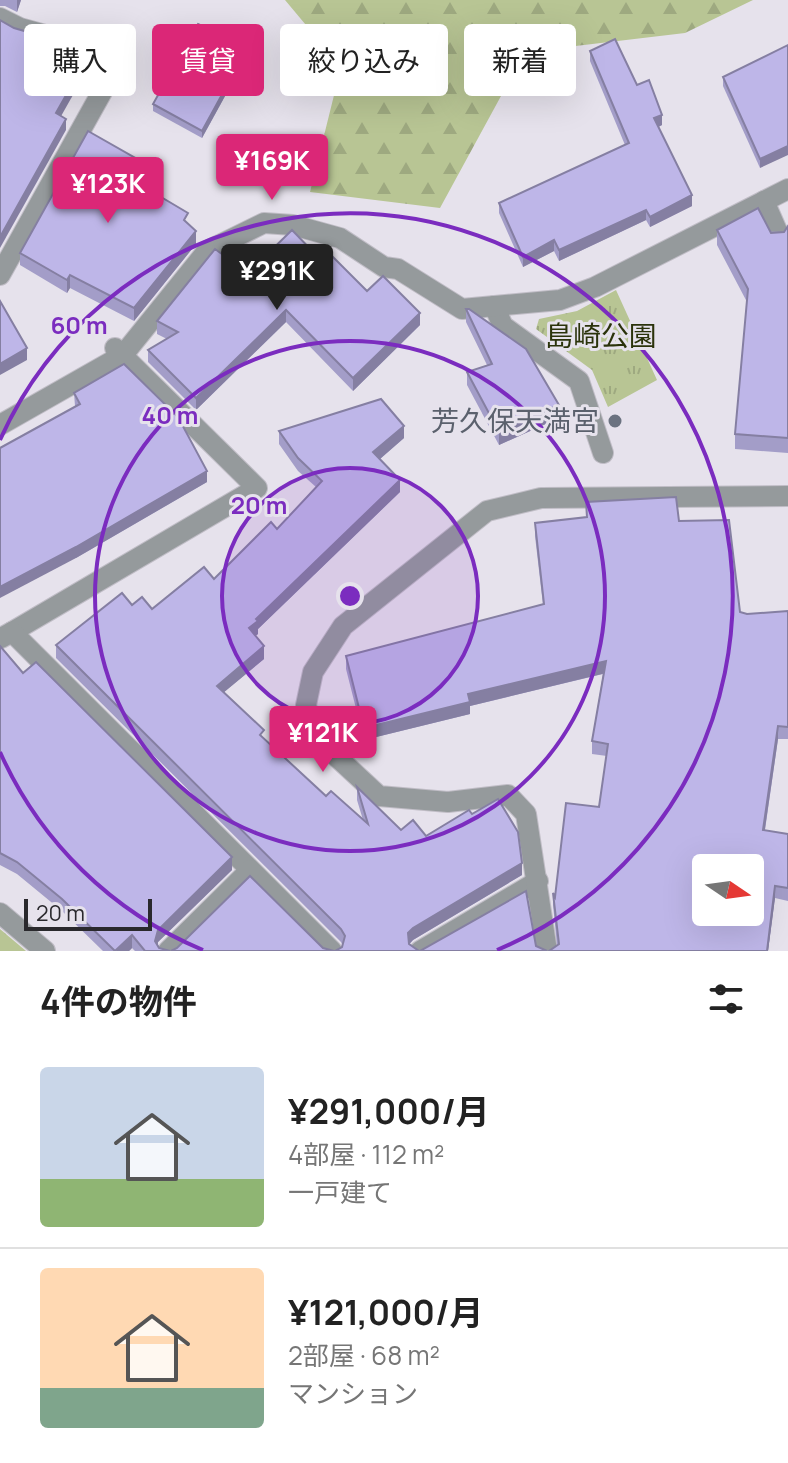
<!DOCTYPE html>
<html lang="ja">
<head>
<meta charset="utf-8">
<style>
  :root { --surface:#fff; --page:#f2f2f2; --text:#222; --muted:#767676; --line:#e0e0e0; --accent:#db2777 }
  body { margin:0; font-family:Manrope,"Noto Sans JP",sans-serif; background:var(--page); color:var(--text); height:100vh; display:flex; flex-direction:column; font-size:30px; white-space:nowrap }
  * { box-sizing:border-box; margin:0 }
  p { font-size:26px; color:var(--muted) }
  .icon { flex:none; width:44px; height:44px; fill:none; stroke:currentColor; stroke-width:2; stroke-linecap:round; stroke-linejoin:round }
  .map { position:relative; height:951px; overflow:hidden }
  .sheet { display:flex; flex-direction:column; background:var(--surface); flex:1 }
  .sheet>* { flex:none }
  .top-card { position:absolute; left:24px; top:24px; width:740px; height:72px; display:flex; gap:16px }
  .needle { width:52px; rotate:103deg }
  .fabs { position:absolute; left:692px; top:854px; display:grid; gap:16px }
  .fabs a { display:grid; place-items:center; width:72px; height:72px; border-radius:8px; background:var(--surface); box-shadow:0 8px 32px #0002; font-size:40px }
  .scale { position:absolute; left:24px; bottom:20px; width:128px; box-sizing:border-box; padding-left:8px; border:4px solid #2a292d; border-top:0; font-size:22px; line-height:28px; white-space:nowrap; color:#2a292d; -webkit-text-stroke:6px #e6e2ec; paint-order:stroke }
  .price { position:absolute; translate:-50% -68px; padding:0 18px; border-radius:8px; background:var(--accent); color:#fff; font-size:26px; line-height:52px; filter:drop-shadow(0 2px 4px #0008) }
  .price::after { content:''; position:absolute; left:50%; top:48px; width:24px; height:18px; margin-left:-12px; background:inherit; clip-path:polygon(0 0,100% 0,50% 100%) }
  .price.current { background:#222; color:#fff }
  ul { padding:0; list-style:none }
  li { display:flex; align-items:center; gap:24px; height:200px; padding:0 40px }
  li+li { border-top:2px solid var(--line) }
  li span { display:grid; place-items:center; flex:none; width:224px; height:160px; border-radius:8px; color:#555 }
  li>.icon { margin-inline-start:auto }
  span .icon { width:96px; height:96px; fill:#fffc; stroke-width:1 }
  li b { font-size:34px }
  h2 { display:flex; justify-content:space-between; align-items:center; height:96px; padding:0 40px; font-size:34px }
  .tag { padding:0 28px; border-radius:8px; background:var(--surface); box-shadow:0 8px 32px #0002; font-size:28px; line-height:72px }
  .tag.current { background:var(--accent); color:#fff }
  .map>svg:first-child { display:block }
  .forest { fill:url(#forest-firs) }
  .park { fill:url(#park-tufts) }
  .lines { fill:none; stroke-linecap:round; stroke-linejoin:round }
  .minor-casing { stroke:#c0bdc6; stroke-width:22 }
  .minor { stroke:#959a9c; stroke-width:20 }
  .wall { fill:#a39dc8 }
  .shaded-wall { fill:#857fa2 }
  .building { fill:#beb6e8; stroke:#857fa2; stroke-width:2; fill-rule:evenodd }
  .ring { fill:none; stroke:#7b2cbf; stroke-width:4 }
  .worship-dot { fill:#6b7280; stroke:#e6e2ec; stroke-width:3 }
  .labels { text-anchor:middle; stroke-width:6; stroke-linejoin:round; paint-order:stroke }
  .park-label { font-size:28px; fill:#2b330b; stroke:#e6e2ec }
  .worship-label { font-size:28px; fill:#5b616d; stroke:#e6e2ec; text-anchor:end }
  .centre { fill:#7b2cbf; stroke:#e6e2ec; stroke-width:4 }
  .ring-label { font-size:24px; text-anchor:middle; font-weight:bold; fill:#7b2cbf; stroke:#e6e2ec; stroke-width:6; stroke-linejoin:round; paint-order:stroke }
</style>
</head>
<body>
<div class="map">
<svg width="788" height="951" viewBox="0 0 788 951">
  <defs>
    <pattern id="forest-firs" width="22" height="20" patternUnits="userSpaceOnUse" patternTransform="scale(2)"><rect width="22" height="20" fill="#b8c594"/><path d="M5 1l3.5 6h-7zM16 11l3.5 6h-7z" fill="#9ea980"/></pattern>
    <pattern id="park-tufts" width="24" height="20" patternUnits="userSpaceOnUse" patternTransform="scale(2)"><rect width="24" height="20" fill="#b8c594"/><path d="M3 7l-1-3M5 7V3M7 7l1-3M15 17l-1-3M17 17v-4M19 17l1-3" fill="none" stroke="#9ea980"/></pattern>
  </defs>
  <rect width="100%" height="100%" fill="#e6e2ec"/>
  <polygon class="forest" points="285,0 753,0 685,33 525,52 440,208 310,192 341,67"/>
  <g class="park">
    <polygon points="616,290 657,380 608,407 592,370 536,329 539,319 577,311"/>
    <polygon points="0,929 26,951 0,951"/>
  </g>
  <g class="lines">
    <g class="minor-casing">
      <g id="minor">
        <polyline points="0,18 20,28 122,56 0,275"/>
        <polyline points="764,201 779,235"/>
        <polyline points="494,306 503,326 579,381 603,453"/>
        <polyline points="0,425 123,355 207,251 264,223 293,225 340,238 384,267 398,269 462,309 560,300 595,287 788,189"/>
        <polyline points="12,632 257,488 115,348"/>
        <polyline points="1,638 12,632 332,951"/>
        <polyline points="0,913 45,951"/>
        <polyline points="168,951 250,870"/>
        <polyline points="420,951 538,881"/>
        <polyline points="547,951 526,814 508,795 448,802 379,796 313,735 306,705 313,672 343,626 487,511 541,498 788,496"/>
      </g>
    </g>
    <use href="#minor" class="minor"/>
  </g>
  <g class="wall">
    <polygon points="0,0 21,0 17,12 5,6 0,6"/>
    <polygon points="788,45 760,168 723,86 723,77"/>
    <polygon points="590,51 637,85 662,125 658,127 692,206 650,227 646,220 559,261 554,251 523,267 499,213 499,203 625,145 590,61"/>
    <polygon points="247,56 202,138 153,111 153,104"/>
    <polygon points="137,172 135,175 188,224 196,244 134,321 70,288 67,293 20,265 20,253"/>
    <polygon points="788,226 788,453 735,449 735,434 747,302 717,245 717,230 784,232"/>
    <polygon points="319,258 420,325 353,391 286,322 196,410 148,362 148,350 167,339 157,334 157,321"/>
    <polygon points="466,309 559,418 499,445 467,385 467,372 487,365 466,322"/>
    <polygon points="74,393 207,482 76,558 75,406"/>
    <polygon points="279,431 404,438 380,459 400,492 258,629 258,634 255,636 264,659 224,692 264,739 326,796 363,820 357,800 357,787 401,830 426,836 522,875 413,940 409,945 342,947 342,944 341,942 56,658 56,645 132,605 152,609 214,579 277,529 316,487 298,471 279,444"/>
    <polygon points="586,502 679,521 740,612 747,614 788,611 788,739 778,739 765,830 788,834 788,901 775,898 768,951 549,951 557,945 553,905 553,893 555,897 599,807 607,756 592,754 592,741 603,674 470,706 470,714 364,740 346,669 346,656 543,605 535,536 535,523 586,517"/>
    <polygon points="0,646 23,673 232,870 158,942 158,945 159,948 170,951 135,951 132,948 129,951 103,951 62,911 17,874 0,865"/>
  </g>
  <g class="shaded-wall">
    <polygon points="17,0 21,0 17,12"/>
    <polygon points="247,49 247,56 202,138 202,131"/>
    <polygon points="86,60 86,72 56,125 56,113"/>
    <polygon points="662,115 662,125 654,129 654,118"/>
    <polygon points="66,119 66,130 0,248 0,237"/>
    <polygon points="788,146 788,155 760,168 760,159"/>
    <polygon points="137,159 137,172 130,185 130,172"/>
    <polygon points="692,195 692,206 650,227 650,217"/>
    <polygon points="646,210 646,220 559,261 559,250"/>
    <polygon points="196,231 196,244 134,321 134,308"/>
    <polygon points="554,240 554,251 523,267 523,257"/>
    <polygon points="70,275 70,288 67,293 67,280"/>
    <polygon points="286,310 286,322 196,410 196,398"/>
    <polygon points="420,313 420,325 353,391 353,378"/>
    <polygon points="27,348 27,360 0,375 0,364"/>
    <polygon points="559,405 559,418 499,445 499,432"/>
    <polygon points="404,426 404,438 373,465 373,452"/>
    <polygon points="207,471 207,482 76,558 0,598 0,587"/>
    <polygon points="400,480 400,492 258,629 258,634 249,641 249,628 256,619"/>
    <polygon points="264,646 264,659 217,698 217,686"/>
    <polygon points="606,661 606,673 470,706 470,714 364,740 364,728 468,694"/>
    <polygon points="778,726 778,739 763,842 763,830"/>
    <polygon points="232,857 232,870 158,942 156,951 155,941 158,930"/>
    <polygon points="522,863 522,875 413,940 408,945 408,933 413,928"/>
    <polygon points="775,886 775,898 768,951 767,951"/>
    <polygon points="132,935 132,948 129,951 116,951"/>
  </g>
  <g class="building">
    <polygon points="0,20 14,28 45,37 86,60 56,113 66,119 0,237"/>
    <polygon points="198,24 247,49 202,131 153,104"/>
    <polygon points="615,39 637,85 649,80 662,115 654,118 692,195 650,217 646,210 559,250 554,240 523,257 499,203 629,143 590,51"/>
    <polygon points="788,45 788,146 760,159 723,77"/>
    <polygon points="88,131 137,159 130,172 159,190 156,194 188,213 184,220 196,231 134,308 70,275 67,280 20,253"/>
    <polygon points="758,208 771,233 784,232 788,226 788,438 735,434 748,289 717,230"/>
    <polygon points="292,230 319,258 326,250 367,291 383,276 420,313 353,378 286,310 196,398 148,350 178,332 157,321 215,249 248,273"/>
    <polygon points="0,301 27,348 0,364"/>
    <polygon points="466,309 469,309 526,349 559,405 499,432 467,372 492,364"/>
    <polygon points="124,364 178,417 207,471 76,547 0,587 0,448 80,404 74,393"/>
    <polygon points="381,399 404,426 373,452 400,480 256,619 258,621 249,628 264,646 217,686 264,730 260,735 326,796 331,791 368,824 357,787 401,830 413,820 426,836 469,810 472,814 498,799 518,832 522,863 413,928 408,933 409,944 419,951 335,951 342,947 345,936 341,929 56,645 122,593 132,605 142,597 152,609 204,567 214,579 271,522 277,529 322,481 298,458 279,431"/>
    <path d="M676 497 679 521 729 520 740 612 747 614 788 611V727L778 726 763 830 788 834V888L775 886 767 951H549L559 944 553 893 555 897 566 803 599 807 608 744 592 741 606 661 468 694 470 702 364 728 346 656 544 604 535 523 587 517 586 502ZM706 868H750V912H706Z"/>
    <polygon points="0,646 23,673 36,662 232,857 158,930 155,941 159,948 170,951 145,951 132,935 115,951 62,899 17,862 0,853"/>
    <polygon points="250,876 323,948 334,951 171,951 177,948"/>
    <polygon points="526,891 536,946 547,951 420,951"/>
  </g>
  <circle cx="350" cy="596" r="128" fill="#7b2cbf" fill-opacity=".12"/>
  <g class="ring">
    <circle cx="350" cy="596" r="128"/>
    <circle cx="350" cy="596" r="255"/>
    <path d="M203 950A383 383 0 0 1 0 752M0 440A383 383 0 1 1 497 950"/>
  </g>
  <circle class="worship-dot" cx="615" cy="421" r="8"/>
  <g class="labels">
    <g class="park-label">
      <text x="601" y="346">島崎公園</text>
    </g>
    <g class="worship-label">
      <text x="599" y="431">芳久保天満宮</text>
    </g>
  </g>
  <circle cx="350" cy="596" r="12" class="centre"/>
  <g class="ring-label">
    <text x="79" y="334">60 m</text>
    <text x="170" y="424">40 m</text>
    <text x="259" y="514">20 m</text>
  </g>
</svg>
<div class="fabs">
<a><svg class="needle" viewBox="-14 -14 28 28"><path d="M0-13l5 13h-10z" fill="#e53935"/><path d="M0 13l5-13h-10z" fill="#767676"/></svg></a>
</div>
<div class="scale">20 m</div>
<b class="price" style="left:272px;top:202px">¥169K</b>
<b class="price" style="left:108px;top:225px">¥123K</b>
<b class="price current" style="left:277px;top:312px">¥291K</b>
<b class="price" style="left:323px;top:774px">¥121K</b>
<div class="top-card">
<a class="tag">購入</a>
<a class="tag current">賃貸</a>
<a class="tag">絞り込み</a>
<a class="tag">新着</a>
</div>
</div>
<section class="sheet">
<h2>4件の物件<svg class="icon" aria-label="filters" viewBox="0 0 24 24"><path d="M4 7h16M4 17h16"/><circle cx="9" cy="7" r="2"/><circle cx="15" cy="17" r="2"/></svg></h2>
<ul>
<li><span style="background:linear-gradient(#c9d6e8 70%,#8fb573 0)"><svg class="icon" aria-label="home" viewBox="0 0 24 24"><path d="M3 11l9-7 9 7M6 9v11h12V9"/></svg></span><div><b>¥291,000/月</b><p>4部屋 · 112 m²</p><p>一戸建て</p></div></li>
<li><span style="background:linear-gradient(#ffd9b3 75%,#7fa58c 0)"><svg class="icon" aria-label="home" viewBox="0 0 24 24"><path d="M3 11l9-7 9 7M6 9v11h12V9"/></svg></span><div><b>¥121,000/月</b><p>2部屋 · 68 m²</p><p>マンション</p></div></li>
</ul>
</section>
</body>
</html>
